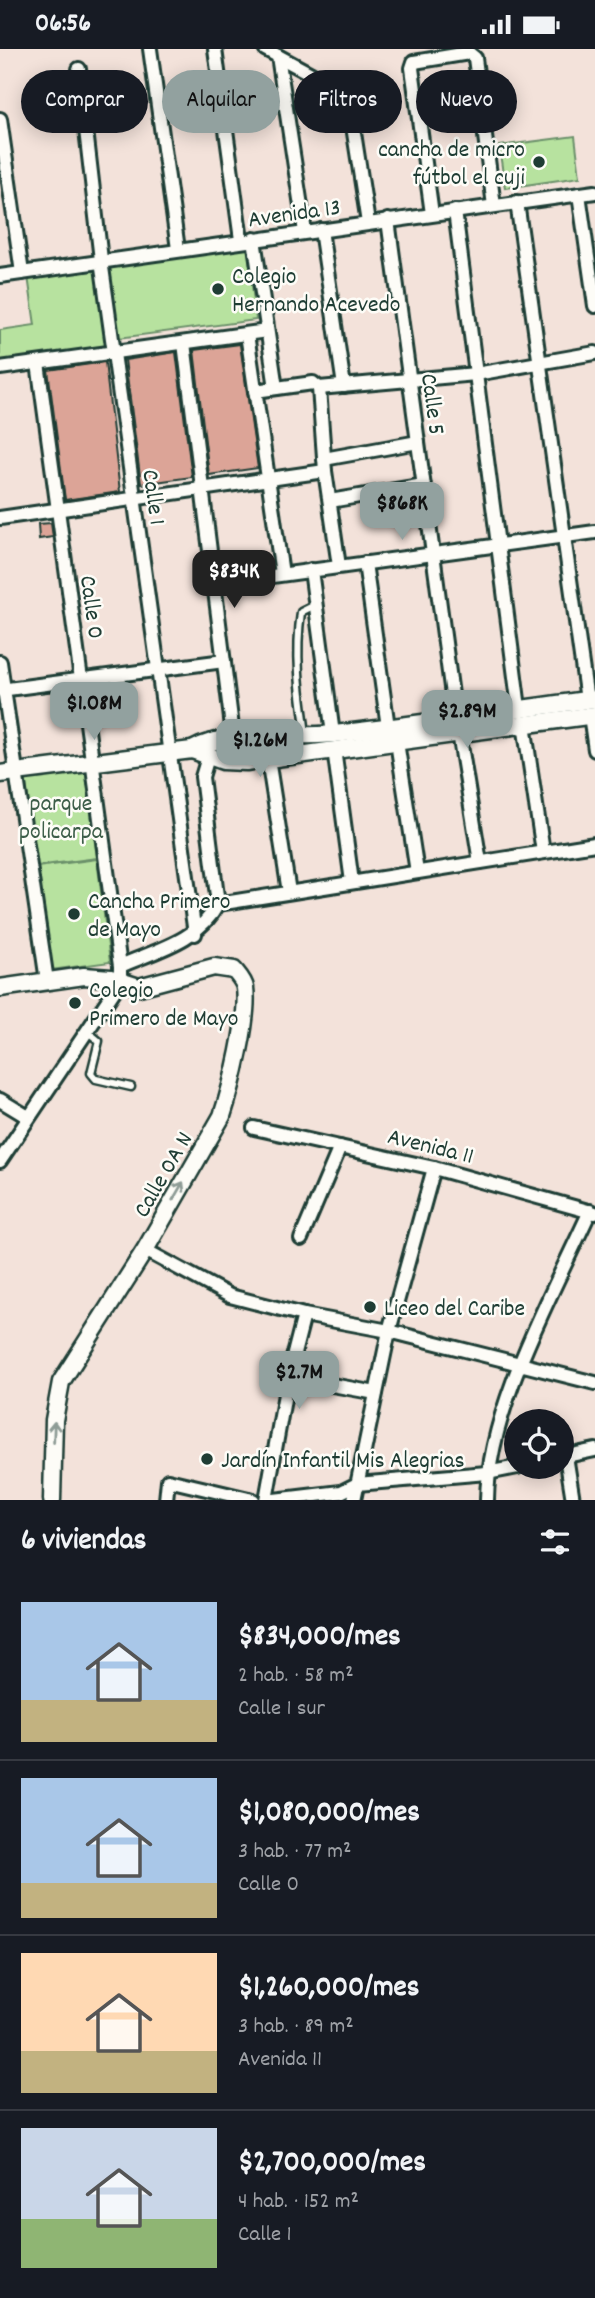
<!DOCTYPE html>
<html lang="es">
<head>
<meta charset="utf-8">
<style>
  :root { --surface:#171b24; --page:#242831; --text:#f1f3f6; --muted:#9ea1a6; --line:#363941; --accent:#92a19f }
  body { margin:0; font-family:Dekko,sans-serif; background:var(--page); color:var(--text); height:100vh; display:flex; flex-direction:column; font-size:26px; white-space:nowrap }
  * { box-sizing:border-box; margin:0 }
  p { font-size:23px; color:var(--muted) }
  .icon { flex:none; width:38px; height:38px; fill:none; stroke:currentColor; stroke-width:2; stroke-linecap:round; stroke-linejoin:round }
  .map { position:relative; height:1451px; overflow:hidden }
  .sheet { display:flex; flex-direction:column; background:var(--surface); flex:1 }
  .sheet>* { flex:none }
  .guide { position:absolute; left:21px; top:21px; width:553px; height:63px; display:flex; gap:14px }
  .buttons { position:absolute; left:504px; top:1360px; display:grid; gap:14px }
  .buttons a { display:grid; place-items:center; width:70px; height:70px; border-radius:50%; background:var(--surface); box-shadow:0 4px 18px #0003; font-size:35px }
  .price { position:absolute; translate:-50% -60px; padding:0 16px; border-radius:14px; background:var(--accent); color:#111; font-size:23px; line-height:46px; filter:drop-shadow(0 2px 4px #0008) }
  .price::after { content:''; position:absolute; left:50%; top:42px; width:21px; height:16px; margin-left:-10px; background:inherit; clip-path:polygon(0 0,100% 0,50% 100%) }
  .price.on { background:#222; color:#fff }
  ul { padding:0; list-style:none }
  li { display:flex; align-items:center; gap:21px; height:175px; padding:0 21px }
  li+li { border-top:2px solid var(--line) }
  li span { display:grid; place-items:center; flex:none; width:196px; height:140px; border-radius:0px; color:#555 }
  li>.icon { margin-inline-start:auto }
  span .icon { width:84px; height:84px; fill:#fffc; stroke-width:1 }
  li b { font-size:30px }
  h2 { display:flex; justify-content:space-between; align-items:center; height:84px; padding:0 21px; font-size:30px }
  .pill { padding:0 24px; border-radius:32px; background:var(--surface); box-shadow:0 4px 18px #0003; font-size:24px; line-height:63px }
  .pill.on { background:var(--accent); color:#111 }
  .status { display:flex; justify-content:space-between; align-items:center; height:49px; padding:0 35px; background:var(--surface); direction:ltr }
  .status svg { height:19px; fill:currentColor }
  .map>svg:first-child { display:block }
  .green { fill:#b7e29f; stroke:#6b906a; stroke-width:2 }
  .building { fill:#dca497; stroke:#1f3d34; stroke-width:2 }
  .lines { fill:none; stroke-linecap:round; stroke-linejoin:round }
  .service-casing { stroke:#1f3d34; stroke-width:11 }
  .minor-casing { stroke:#1f3d34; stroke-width:18 }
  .tertiary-casing { stroke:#1f3d34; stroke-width:21 }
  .service { stroke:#fdfcf7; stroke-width:6 }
  .minor { stroke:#fdfcf7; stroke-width:12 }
  .tertiary { stroke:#fdfcf7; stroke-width:16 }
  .oneway { stroke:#8e9c96 }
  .poi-dot { fill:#1f3d34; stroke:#fdfcf7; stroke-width:2.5 }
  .labels { text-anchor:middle; stroke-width:5; stroke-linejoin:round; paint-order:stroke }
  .poi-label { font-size:24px; fill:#1f3d34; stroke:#fdfcf7; text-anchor:start }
  .street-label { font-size:24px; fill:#1f3d34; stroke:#fdfcf7 }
  .park-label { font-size:24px; fill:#3d5e49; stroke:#fdfcf7 }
</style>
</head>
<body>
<div class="status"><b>06:56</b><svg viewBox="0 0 49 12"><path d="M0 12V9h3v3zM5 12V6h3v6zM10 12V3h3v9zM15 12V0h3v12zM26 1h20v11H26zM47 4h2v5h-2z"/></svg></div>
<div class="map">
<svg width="595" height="1451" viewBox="0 0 595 1451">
  <rect width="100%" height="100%" fill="#f3e2da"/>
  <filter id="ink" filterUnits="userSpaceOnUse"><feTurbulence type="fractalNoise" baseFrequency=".0143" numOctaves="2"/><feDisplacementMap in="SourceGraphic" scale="14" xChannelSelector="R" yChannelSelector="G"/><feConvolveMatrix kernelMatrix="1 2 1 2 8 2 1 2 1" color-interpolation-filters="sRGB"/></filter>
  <g filter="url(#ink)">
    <g class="green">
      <polygon points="575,87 580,128 505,139 499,97"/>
      <polygon points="247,191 256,271 119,289 109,214"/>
      <polygon points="98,217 110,298 0,314 0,281 35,276 28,227"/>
      <polygon points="85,718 97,809 37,817 25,726"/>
      <polygon points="97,810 110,913 51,921 37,818"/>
    </g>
    <g class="building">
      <polygon points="240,295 258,419 209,426 194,301"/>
      <polygon points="176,303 192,428 141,435 125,311"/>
      <polygon points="105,313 120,443 65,451 48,321"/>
      <polygon points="51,474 53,488 39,490 38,475"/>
    </g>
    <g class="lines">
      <g class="service-casing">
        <g id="service">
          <path d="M306 684C300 643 295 605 301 563L315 556"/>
          <polyline points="88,983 99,992 91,1024 96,1030 131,1038"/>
        </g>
      </g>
      <g class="minor-casing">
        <g id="minor">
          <polyline points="150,0 178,200"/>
          <polyline points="215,0 241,191"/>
          <polyline points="265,0 348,45 368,174"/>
          <polyline points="278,7 305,183"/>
          <polyline points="79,20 101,211 195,885"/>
          <polyline points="0,70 22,224"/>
          <polyline points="579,145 595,257"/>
          <polyline points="517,153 587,651"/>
          <polyline points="455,162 519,659"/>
          <polyline points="432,165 412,19 414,13 469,4 475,9 494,157"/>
          <polyline points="388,171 455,668"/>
          <polyline points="321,181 344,337"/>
          <polyline points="254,190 276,339"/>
          <polyline points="0,227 595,143"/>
          <polyline points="247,285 282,525"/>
          <polyline points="184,294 233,686"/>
          <polyline points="0,319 267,282"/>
          <polyline points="319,339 325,422 339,517"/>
          <polyline points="255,342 313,334 319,339 476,325 595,304"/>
          <polyline points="324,410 418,393"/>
          <polyline points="330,452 424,436"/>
          <polyline points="0,469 325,422"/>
          <polyline points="365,514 388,678"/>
          <polyline points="311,521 333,685"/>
          <polyline points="214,535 595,483"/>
          <polyline points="0,613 47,932"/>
          <polyline points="0,641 224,612"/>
          <polyline points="590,666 595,701"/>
          <polyline points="524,675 543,803"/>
          <polyline points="459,684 480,813"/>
          <polyline points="397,693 417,823"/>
          <polyline points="334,700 352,833"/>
          <polyline points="268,710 289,843"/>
          <polyline points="218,855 595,795"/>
          <path d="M120 917C157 901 198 892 218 855L202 728 208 708"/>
          <polyline points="0,1051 28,1068"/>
          <polyline points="254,1079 434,1119 595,1164"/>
          <polyline points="0,1112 120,933 120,917 38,314"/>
          <polyline points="301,1190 340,1098"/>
          <polyline points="145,1201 230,1247 304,1266 389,1282 595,1334"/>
          <polyline points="288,1328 376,1344"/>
          <polyline points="566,1407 573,1451"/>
          <polyline points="562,1408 595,1401"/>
          <polyline points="166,1451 168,1431 253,1451"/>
          <polyline points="266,1451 288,1328 304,1266"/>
          <polyline points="274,1451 341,1443 357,1435 487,1424 518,1418"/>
          <polyline points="354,1451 389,1282 434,1119"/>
          <path d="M487 1451C488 1359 552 1246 590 1162"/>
        </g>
      </g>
      <g class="tertiary-casing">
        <g id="tertiary">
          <polyline points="192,701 223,712 246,713 595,666"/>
          <path d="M0 725 192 701C236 678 286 690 334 685 421 676 508 661 595 650"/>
          <path d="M0 939 84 927 111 929 139 938 214 918 234 921C238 926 244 932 245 939 249 969 232 1037 222 1067L145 1201 61 1333 54 1371 52 1451"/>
        </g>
      </g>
      <use href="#service" class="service"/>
      <use href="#minor" class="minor"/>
      <use href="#tertiary" class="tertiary"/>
    </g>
    <defs><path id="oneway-shaft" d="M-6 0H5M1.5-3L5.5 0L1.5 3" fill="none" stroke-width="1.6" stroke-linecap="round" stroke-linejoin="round" transform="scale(1.75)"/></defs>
    <g class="oneway">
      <use href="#oneway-shaft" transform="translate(178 1142) rotate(-60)"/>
      <use href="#oneway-shaft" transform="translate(54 1383) rotate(-88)"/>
    </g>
  </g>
  <g class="poi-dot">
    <circle cx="539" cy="113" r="7"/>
    <circle cx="218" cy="240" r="7"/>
    <circle cx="74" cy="865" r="7"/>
    <circle cx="75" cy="954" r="7"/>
    <circle cx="370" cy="1258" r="7"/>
    <circle cx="207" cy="1410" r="7"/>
  </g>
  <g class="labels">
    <g class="poi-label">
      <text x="525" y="107" text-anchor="end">cancha de micro<tspan x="525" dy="28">fútbol el cuji</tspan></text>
      <text x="232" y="234">Colegio<tspan x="232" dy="28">Hernando Acevedo</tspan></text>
      <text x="88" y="859">Cancha Primero<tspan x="88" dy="28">de Mayo</tspan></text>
      <text x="89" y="948">Colegio<tspan x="89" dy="28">Primero de Mayo</tspan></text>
      <text x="384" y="1266">Liceo del Caribe</text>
      <text x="221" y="1418">Jardín Infantil Mis Alegrias</text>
    </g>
    <g class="street-label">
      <text transform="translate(294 163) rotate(-8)" y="8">Avenida 13</text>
      <text transform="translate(434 355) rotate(82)" y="8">Calle 5</text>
      <text transform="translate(155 448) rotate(82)" y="8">Calle 1</text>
      <text transform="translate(93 558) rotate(82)" y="8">Calle 0</text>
      <text transform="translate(431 1096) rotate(14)" y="8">Avenida 11</text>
      <text transform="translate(162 1125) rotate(-60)" y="8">Calle 0A N</text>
    </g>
    <g class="park-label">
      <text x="61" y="761">parque<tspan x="61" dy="28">policarpa</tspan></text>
    </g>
  </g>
</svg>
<div class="buttons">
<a><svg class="icon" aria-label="locate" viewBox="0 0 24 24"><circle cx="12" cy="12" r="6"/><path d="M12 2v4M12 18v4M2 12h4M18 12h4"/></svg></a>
</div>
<b class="price" style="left:402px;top:493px">$868K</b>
<b class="price on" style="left:234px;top:561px">$834K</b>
<b class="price" style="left:94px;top:693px">$1.08M</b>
<b class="price" style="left:467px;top:701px">$2.89M</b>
<b class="price" style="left:260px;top:730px">$1.26M</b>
<b class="price" style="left:299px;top:1362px">$2.7M</b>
<div class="guide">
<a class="pill">Comprar</a>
<a class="pill on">Alquilar</a>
<a class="pill">Filtros</a>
<a class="pill">Nuevo</a>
</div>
</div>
<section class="sheet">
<h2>6 viviendas<svg class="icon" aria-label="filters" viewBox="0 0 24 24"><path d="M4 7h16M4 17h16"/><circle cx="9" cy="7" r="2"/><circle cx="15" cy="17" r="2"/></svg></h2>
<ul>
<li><span style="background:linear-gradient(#a9c7e8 70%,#c2b280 0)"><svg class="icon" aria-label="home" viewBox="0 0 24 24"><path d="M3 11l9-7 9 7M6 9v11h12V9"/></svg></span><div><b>$834,000/mes</b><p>2 hab. · 58 m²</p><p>Calle 1 sur</p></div></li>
<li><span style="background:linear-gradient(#a9c7e8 75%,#c2b280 0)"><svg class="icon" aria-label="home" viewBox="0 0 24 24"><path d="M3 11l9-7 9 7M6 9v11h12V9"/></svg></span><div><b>$1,080,000/mes</b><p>3 hab. · 77 m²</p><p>Calle 0</p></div></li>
<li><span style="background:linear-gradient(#ffd9b3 70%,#c2b280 0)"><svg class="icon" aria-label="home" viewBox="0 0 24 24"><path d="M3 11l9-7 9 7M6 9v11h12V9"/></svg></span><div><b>$1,260,000/mes</b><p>3 hab. · 89 m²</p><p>Avenida 11</p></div></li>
<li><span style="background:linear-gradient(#c9d6e8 65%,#8fb573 0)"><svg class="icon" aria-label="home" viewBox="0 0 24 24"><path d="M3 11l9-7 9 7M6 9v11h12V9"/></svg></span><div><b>$2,700,000/mes</b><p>4 hab. · 152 m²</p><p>Calle 1</p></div></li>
</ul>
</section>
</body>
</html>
